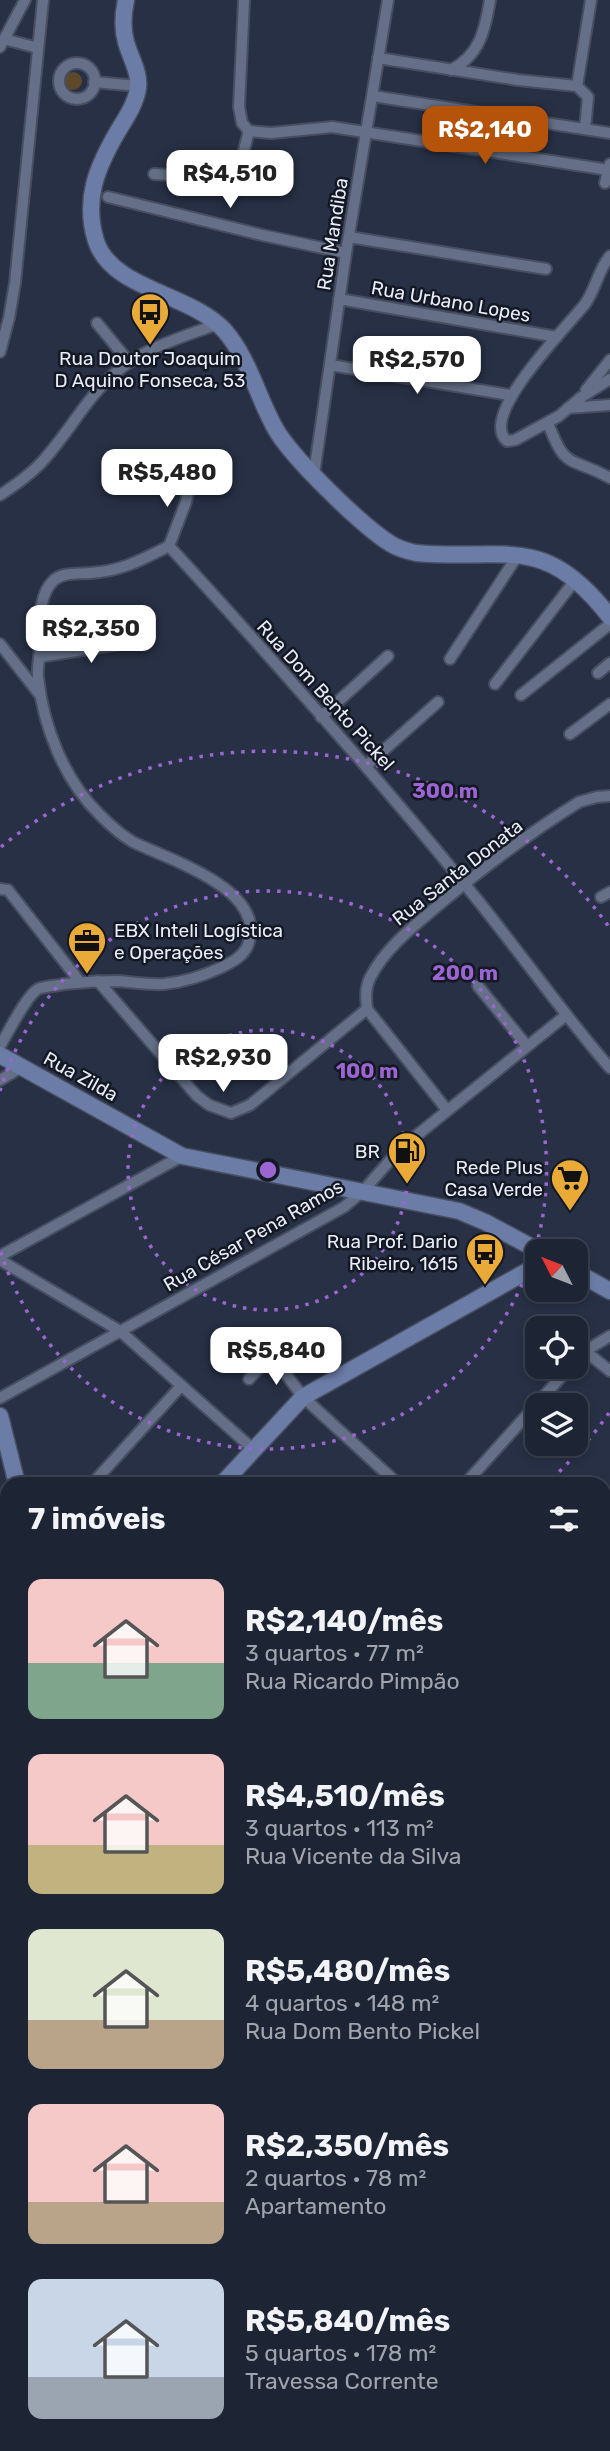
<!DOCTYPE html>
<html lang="pt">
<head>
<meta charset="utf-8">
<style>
  :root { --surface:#1d2434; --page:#252c3c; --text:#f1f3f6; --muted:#a0a4ac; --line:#3b414f; --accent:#b45309 }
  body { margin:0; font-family:Rubik,sans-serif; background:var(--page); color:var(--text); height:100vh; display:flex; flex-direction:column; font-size:26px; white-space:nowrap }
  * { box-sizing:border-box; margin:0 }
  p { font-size:23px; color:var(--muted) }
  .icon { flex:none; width:38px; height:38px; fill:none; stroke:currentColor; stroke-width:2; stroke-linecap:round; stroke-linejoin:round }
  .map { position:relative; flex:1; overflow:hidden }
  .panel { position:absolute; left:0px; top:1477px; width:611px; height:975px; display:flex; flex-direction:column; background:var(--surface); border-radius:21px 21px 0 0; box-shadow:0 4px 10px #0003,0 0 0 2px var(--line) }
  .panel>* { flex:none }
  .needle { width:46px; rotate:312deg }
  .controls { position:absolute; left:525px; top:1239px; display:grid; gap:14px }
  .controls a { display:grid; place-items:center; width:63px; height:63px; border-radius:14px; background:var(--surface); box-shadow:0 4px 10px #0003,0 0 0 2px var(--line); font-size:35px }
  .price { position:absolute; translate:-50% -60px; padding:0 16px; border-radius:14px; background:#fff; color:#222; font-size:23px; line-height:46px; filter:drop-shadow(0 2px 4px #0008) }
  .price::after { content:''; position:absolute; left:50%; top:42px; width:21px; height:16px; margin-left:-10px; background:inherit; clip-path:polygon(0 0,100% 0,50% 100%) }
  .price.active { background:var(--accent); color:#fff }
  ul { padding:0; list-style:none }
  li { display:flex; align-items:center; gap:21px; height:175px; padding:0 28px }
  li span { display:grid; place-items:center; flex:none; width:196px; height:140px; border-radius:14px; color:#555 }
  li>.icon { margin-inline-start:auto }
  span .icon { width:84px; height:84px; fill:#fffc; stroke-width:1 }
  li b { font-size:30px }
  h2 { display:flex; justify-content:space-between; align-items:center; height:84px; padding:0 28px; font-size:30px }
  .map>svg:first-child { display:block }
  .green { fill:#5d4828 }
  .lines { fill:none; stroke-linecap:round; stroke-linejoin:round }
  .street-casing { stroke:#484e61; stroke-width:14 }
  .secondary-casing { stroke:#484e61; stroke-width:19 }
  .street { stroke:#657088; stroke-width:10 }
  .secondary { stroke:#6b7ca6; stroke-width:16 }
  .ring { fill:none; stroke:#9b66d1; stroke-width:3.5; stroke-dasharray:3.5 7 }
  .labels { text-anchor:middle; stroke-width:5; stroke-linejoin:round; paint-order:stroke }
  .street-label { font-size:19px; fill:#e6ecfa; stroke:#141822 }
  .poi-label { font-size:19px; fill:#e6ecfa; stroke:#141822; text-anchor:end }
  .centre { fill:#9b66d1; stroke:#141822; stroke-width:3.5 }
  .ring-label { font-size:21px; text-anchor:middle; font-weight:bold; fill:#9b66d1; stroke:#141822; stroke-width:5; stroke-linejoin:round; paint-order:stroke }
</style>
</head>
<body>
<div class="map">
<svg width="610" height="2451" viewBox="0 0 610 2451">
  <rect width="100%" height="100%" fill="#273045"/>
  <circle class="green" cx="73" cy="81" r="9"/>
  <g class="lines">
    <g class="street-casing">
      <g id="street">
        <polyline points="244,0 239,107 242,123 249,131 271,133 332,127 609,170"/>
        <polyline points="4,39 38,48"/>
        <polyline points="0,47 25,0"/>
        <polyline points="378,58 518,80 577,86 591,0"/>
        <circle cx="77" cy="81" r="18"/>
        <path d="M451 70C480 55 485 30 490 0"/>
        <polyline points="94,82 138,86"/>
        <polyline points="577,86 588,97 585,129"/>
        <polyline points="373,96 610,133"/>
        <path d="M154 174 225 179C242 172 244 147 249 131"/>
        <polyline points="605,183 610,164"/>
        <polyline points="108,197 262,235 346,253"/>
        <polyline points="349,237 546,269"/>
        <path d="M610 256C598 270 596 289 585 304 568 326 477 416 507 441L515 440 559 416 580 398 610 379"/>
        <polyline points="339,299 557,337"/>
        <polyline points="97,323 129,362"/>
        <polyline points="0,352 9,318 15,283 43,0"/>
        <polyline points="330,365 510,395"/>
        <polyline points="586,390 610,360"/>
        <polyline points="568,408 610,405"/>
        <path d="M548 423C566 472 571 456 610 478"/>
        <polyline points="314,474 346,253 388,0"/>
        <path d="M0 495C14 486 27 477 39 465 67 436 85 399 115 373 144 348 182 337 218 324"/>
        <path d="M169 546C269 655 368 766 462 881 513 942 558 1008 610 1068"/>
        <polyline points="0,644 40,695"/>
        <polyline points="39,657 138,641"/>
        <polyline points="450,659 518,555"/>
        <polyline points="598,673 610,663"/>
        <polyline points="495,684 576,579"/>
        <polyline points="521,695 610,624"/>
        <polyline points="321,717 388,656"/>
        <polyline points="570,734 610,704"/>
        <polyline points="366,766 438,702"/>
        <polyline points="0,889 8,890 80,982"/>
        <polyline points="601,897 610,892"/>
        <polyline points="98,981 197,1096 209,1105 231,1113 250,1105 367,1009"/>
        <polyline points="478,986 527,1046"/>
        <path d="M0 1046C8 1033 26 996 38 989 45 986 56 986 64 984 82 982 99 981 117 981 133 982 149 985 164 984 183 982 203 976 220 968 232 962 243 957 248 945 268 889 169 860 133 842 121 835 110 825 100 815 64 780 43 726 38 677 37 667 40 656 40 645 41 624 37 596 54 580 64 572 78 574 90 573 122 571 141 560 169 546L186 502 191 478"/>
        <polyline points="0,1080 22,1067"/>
        <path d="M447 1110 367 1009C366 998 365 988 370 978 385 948 415 925 440 904 484 867 531 832 579 802L597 797 610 796"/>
        <polyline points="0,1256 182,1156"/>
        <polyline points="0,1260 120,1331 253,1449"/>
        <polyline points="585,1351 610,1371"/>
        <polyline points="576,1360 585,1351 610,1336"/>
        <polyline points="249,1379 261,1366 276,1361 303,1397 398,1484"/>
        <polyline points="0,1398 344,1207 363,1191 401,1148 565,1016"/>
        <polyline points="92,1484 181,1386"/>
        <polyline points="465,1484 570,1367"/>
        <polyline points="604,1560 610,1553"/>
        <polyline points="604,1703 610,1695"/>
        <polyline points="0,1755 7,1759"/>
        <polyline points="604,1909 610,1915"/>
        <polyline points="0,1932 7,1936"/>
        <polyline points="604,1973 610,1962"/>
        <polyline points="0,2018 7,2006"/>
        <polyline points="604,2140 610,2146"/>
        <polyline points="0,2159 7,2154"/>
        <polyline points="604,2202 610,2206"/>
        <polyline points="0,2250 7,2240"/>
        <polyline points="604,2314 610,2311"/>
        <polyline points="0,2330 7,2319"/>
        <polyline points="0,2418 7,2409"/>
        <polyline points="604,2418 610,2419"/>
        <polyline points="371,2445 379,2451"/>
        <polyline points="56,2451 60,2445"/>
        <polyline points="167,2451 171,2445"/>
        <polyline points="293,2451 297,2445"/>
        <polyline points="355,2451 357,2445"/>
        <polyline points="520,2451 532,2445"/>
      </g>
    </g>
    <g class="secondary-casing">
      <g id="secondary">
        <path d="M126 0C123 14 122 28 126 42 130 57 140 72 138 88 136 103 126 118 118 131 97 167 83 199 96 241 112 290 190 293 224 330 249 358 257 396 275 428 291 457 362 526 391 544 399 549 407 551 416 553 508 561 544 532 610 617"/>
        <polyline points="0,1055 182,1156 459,1211 485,1222 539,1251"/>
        <polyline points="576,1272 610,1291"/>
        <polyline points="0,1416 17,1484"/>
        <polyline points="222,1484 303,1397 531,1269 537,1263"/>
        <polyline points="0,1778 7,1767"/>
      </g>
    </g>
    <use href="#street" class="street"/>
    <use href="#secondary" class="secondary"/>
  </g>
  <g class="ring">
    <circle cx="268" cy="1170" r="140"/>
    <path d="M0 1091A279 279 0 1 1 0 1249"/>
    <path d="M609 1413A419 419 0 0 1 546 1484M1 847A419 419 0 0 1 609 927"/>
  </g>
  <defs>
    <g id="bus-pin" transform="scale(2.0125)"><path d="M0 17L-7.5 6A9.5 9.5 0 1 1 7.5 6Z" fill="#e9aa38" stroke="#141822"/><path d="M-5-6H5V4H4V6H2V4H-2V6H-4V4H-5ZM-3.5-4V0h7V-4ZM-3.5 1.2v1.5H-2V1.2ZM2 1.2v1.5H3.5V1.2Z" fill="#111"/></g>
    <g id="office-pin" transform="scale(2.0125)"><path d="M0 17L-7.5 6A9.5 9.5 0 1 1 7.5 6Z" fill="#e9aa38" stroke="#141822"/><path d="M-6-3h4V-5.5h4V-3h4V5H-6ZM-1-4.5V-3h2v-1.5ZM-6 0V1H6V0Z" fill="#111"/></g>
    <g id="fuel-pin" transform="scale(2.0125)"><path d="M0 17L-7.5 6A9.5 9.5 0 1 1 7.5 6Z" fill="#e9aa38" stroke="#141822"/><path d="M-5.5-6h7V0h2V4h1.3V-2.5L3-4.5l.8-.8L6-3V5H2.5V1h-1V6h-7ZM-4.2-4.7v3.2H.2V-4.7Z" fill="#111"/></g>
    <g id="supermarket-pin" transform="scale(2.0125)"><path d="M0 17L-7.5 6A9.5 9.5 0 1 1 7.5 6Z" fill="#e9aa38" stroke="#141822"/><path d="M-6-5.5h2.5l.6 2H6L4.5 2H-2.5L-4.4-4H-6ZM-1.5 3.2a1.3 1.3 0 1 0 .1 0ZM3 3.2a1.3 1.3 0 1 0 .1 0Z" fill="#111"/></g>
  </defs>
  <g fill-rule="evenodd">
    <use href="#bus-pin" x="150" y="312"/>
    <use href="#office-pin" x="87" y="941"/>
    <use href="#fuel-pin" x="407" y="1151"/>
    <use href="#supermarket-pin" x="570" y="1178"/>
    <use href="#bus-pin" x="485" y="1252"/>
  </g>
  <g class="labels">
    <g class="street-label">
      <text transform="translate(332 234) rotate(-81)" y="7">Rua Mandiba</text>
      <text transform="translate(451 301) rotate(10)" y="7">Rua Urbano Lopes</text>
      <text transform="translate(326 695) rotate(48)" y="7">Rua Dom Bento Pickel</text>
      <text transform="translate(457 872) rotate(-38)" y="7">Rua Santa Donata</text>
      <text transform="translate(81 1076) rotate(29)" y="7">Rua Zilda</text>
      <text transform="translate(253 1235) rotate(-30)" y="7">Rua César Pena Ramos</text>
    </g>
    <g class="poi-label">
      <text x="150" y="365" text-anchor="middle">Rua Doutor Joaquim<tspan x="150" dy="22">D Aquino Fonseca, 53</tspan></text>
      <text x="114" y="937" text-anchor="start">EBX Inteli Logística<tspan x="114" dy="22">e Operações</tspan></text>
      <text x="380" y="1158">BR</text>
      <text x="543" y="1174">Rede Plus<tspan x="543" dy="22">Casa Verde</tspan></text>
      <text x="458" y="1248">Rua Prof. Dario<tspan x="458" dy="22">Ribeiro, 1615</tspan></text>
    </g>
  </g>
  <circle cx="268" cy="1170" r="10" class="centre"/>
  <g class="ring-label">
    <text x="445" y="798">300 m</text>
    <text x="465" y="980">200 m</text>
    <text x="367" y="1078">100 m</text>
  </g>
</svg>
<div class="controls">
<a><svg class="needle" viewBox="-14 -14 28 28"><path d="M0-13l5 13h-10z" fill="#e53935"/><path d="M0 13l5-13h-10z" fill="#a0a4ac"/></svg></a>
<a><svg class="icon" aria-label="locate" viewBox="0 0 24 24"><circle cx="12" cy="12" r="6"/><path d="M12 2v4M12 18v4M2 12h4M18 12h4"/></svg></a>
<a><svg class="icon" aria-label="layers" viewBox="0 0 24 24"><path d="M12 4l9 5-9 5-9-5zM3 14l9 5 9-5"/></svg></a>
</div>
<b class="price active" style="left:485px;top:166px">R$2,140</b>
<b class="price" style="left:230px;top:210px">R$4,510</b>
<b class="price" style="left:417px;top:396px">R$2,570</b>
<b class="price" style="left:167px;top:509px">R$5,480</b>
<b class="price" style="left:91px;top:665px">R$2,350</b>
<b class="price" style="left:223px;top:1094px">R$2,930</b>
<b class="price" style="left:276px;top:1387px">R$5,840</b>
<section class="panel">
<h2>7 imóveis<svg class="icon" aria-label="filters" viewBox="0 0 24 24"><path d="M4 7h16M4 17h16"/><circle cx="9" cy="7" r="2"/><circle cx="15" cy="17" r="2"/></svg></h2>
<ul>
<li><span style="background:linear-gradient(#f6c9c9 60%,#7fa58c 0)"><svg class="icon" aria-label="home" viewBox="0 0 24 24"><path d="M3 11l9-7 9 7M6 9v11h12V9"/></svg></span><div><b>R$2,140/mês</b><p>3 quartos · 77 m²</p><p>Rua Ricardo Pimpão</p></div></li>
<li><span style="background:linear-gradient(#f6c9c9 65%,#c2b280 0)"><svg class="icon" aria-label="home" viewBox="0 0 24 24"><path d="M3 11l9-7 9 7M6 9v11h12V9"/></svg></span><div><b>R$4,510/mês</b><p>3 quartos · 113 m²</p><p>Rua Vicente da Silva</p></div></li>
<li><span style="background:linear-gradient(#dfe7d0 65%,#b9a48a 0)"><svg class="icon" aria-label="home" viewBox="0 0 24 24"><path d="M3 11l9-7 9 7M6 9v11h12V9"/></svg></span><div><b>R$5,480/mês</b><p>4 quartos · 148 m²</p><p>Rua Dom Bento Pickel</p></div></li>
<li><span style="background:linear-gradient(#f6c9c9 70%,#b9a48a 0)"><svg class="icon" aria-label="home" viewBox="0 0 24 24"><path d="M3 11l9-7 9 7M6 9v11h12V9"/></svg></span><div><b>R$2,350/mês</b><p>2 quartos · 78 m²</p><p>Apartamento</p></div></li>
<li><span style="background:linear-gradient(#c9d6e8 70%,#9aa5b1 0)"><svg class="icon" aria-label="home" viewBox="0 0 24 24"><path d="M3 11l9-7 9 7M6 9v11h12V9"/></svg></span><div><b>R$5,840/mês</b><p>5 quartos · 178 m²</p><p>Travessa Corrente</p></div></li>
</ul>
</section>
</div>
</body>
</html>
